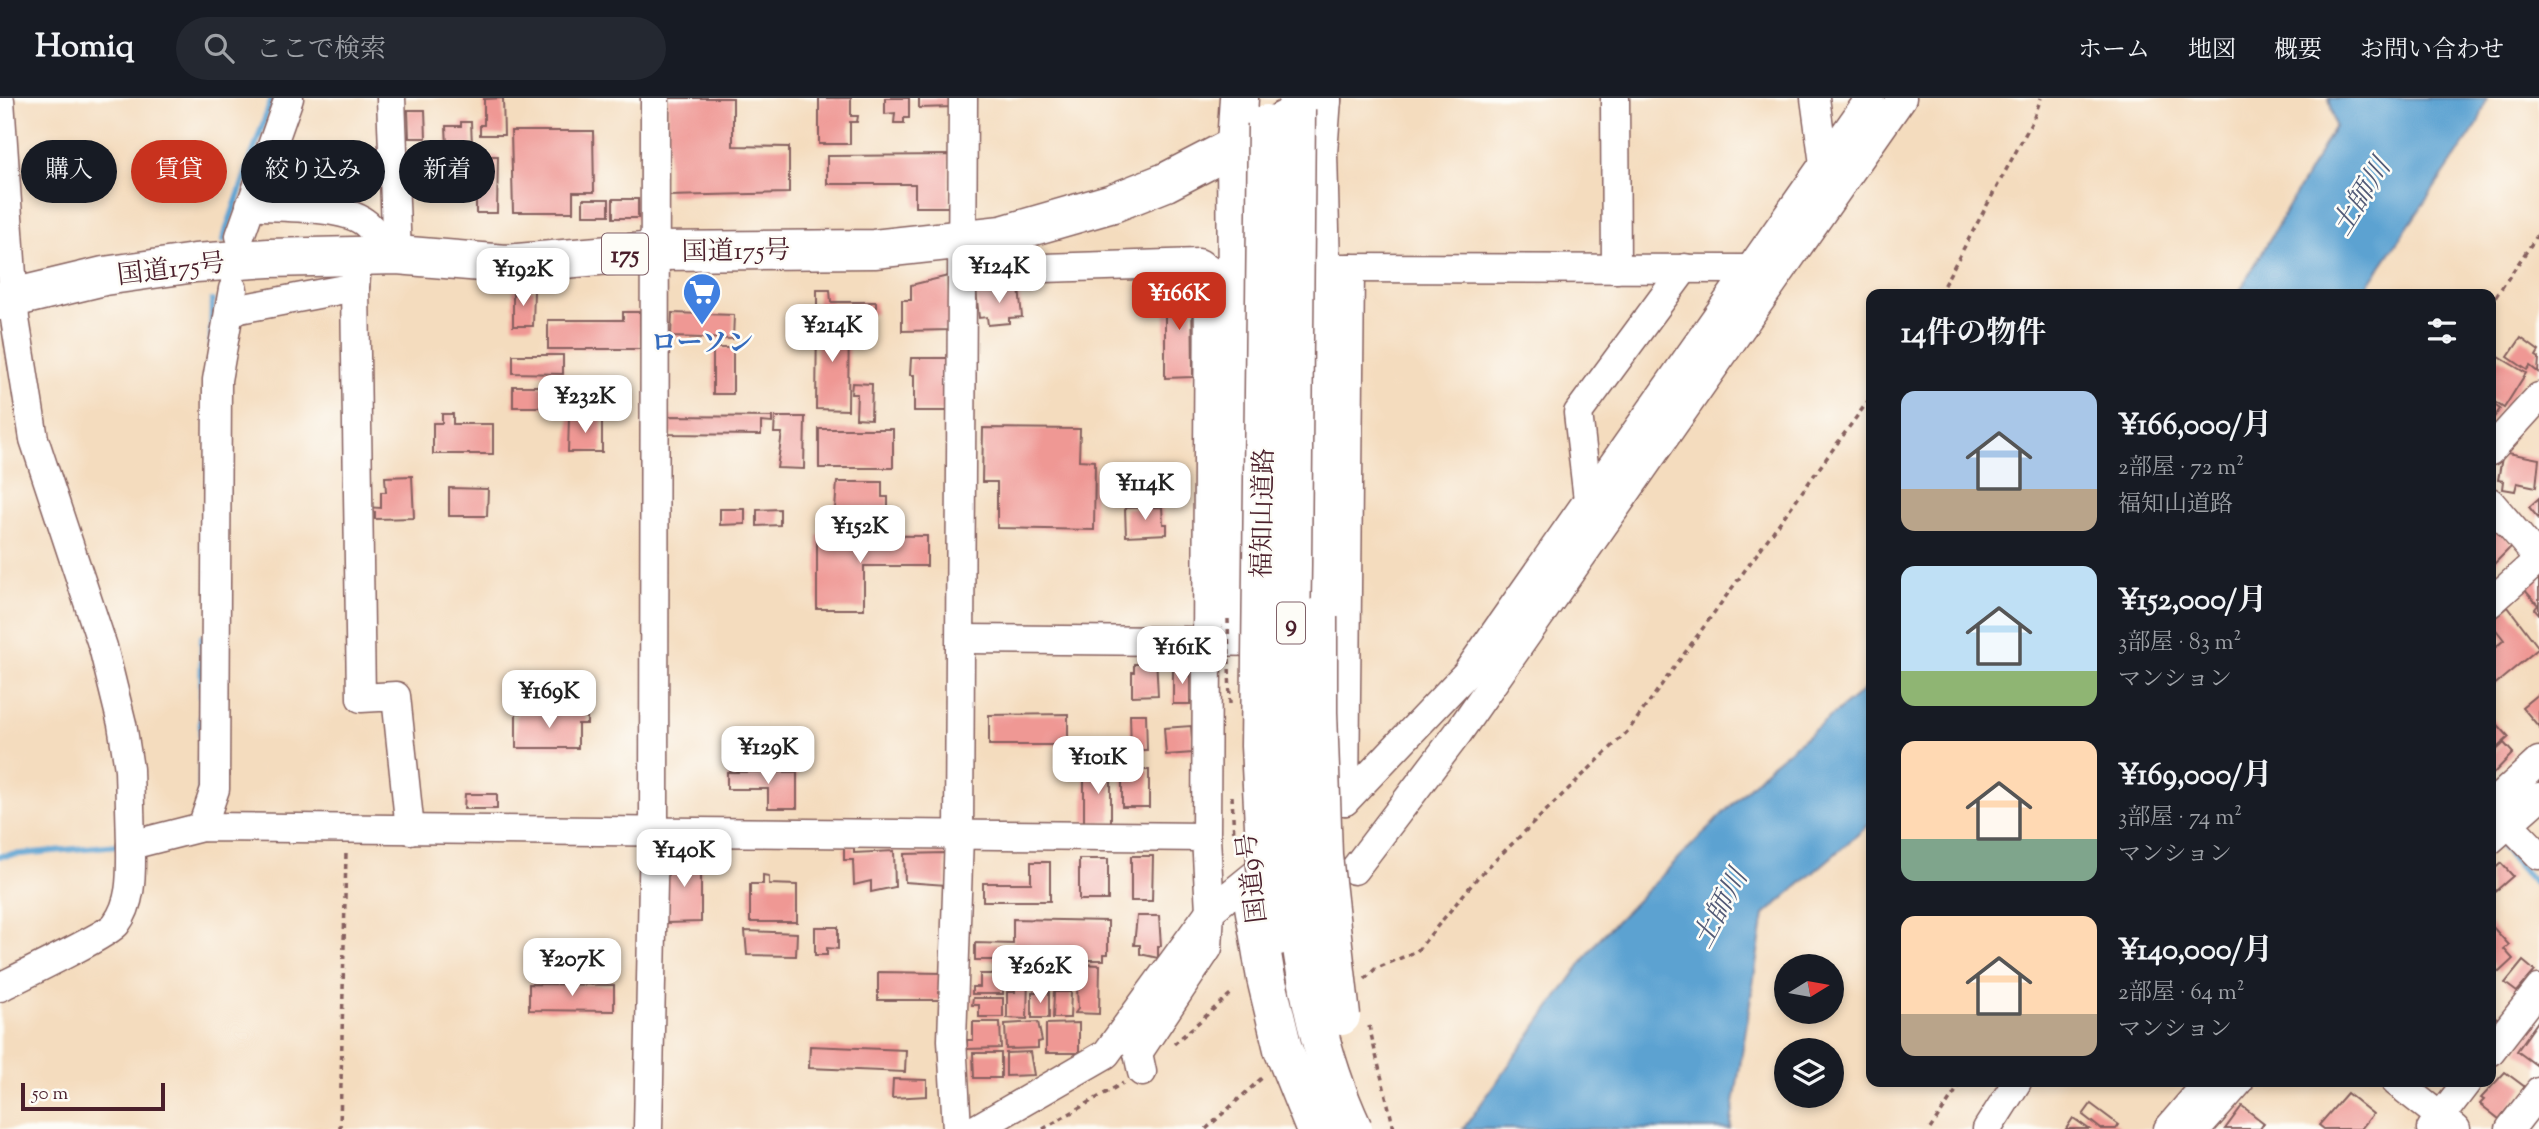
<!DOCTYPE html>
<html lang="ja">
<head>
<meta charset="utf-8">
<style>
  :root { --surface:#171b24; --page:#242831; --text:#f1f3f6; --muted:#9ea1a6; --line:#363941; --accent:#c8321e }
  body { margin:0; font-family:"Sorts Mill Goudy","Noto Serif JP",serif; background:var(--page); color:var(--text); height:100vh; display:flex; flex-direction:column; font-size:26px; white-space:nowrap }
  * { box-sizing:border-box; margin:0 }
  p { font-size:23px; color:var(--muted) }
  .icon { flex:none; width:38px; height:38px; fill:none; stroke:currentColor; stroke-width:2; stroke-linecap:round; stroke-linejoin:round }
  .map { position:relative; flex:1; overflow:hidden }
  .details { position:absolute; left:1866px; top:191px; width:630px; height:798px; display:flex; flex-direction:column; background:var(--surface); border-radius:14px; box-shadow:0 4px 10px #0003 }
  .details>* { flex:none }
  .hud { position:absolute; left:21px; top:42px; width:665px; height:63px; display:flex; gap:14px }
  .needle { width:46px; rotate:79deg }
  .controls { position:absolute; left:1774px; top:856px; display:grid; gap:14px }
  .controls a { display:grid; place-items:center; width:70px; height:70px; border-radius:50%; background:var(--surface); box-shadow:0 4px 10px #0003; font-size:35px }
  .scale { position:absolute; left:21px; bottom:18px; width:144px; box-sizing:border-box; padding-left:7px; border:4px solid #4a1f2b; border-top:0; font-size:19px; line-height:24px; white-space:nowrap; color:#4a1f2b; -webkit-text-stroke:5px #fdfcf7; paint-order:stroke }
  .price { position:absolute; translate:-50% -60px; padding:0 16px; border-radius:14px; background:#fff; color:#222; font-size:23px; line-height:46px; filter:drop-shadow(0 2px 4px #0008) }
  .price::after { content:''; position:absolute; left:50%; top:42px; width:21px; height:16px; margin-left:-10px; background:inherit; clip-path:polygon(0 0,100% 0,50% 100%) }
  .price.active { background:var(--accent); color:#fff }
  ul { padding:0; list-style:none }
  li { display:flex; align-items:center; gap:21px; height:175px; padding:0 35px }
  li span { display:grid; place-items:center; flex:none; width:196px; height:140px; border-radius:14px; color:#555 }
  li>.icon { margin-inline-start:auto }
  span .icon { width:84px; height:84px; fill:#fffc; stroke-width:1 }
  li b { font-size:30px }
  h2 { display:flex; justify-content:space-between; align-items:center; height:84px; padding:0 35px; font-size:30px }
  .tag { padding:0 24px; border-radius:32px; background:var(--surface); box-shadow:0 4px 10px #0003; font-size:24px; line-height:63px }
  .tag.active { background:var(--accent); color:#fff }
  header { display:flex; align-items:center; gap:42px; box-sizing:border-box; height:98px; padding:0 35px; background:var(--surface); border-bottom:2px solid var(--line) }
  header strong { font-size:33px }
  nav { display:flex; gap:38px; margin-inline-start:auto; font-size:24px }
  .search { width:490px; height:63px; background:var(--page); display:flex; align-items:center; gap:18px; box-sizing:border-box; padding:0 24px; border-radius:38px; color:var(--muted); font-size:26px }
  .map>svg:first-child { display:block }
  .water { fill:#5ba2d1; stroke:#52607e; stroke-width:2 }
  .lines { fill:none; stroke-linecap:round; stroke-linejoin:round }
  .stream { stroke:#5ba2d1; stroke-width:6 }
  .building { fill:#ef9894 }
  .minor-casing { stroke:#86615e; stroke-width:31 }
  .highway-casing { stroke:#86615e; stroke-width:41 }
  .path { stroke:#86615e; stroke-width:3.5; stroke-dasharray:5 5; stroke-linecap:butt }
  .minor { stroke:#fff; stroke-width:28 }
  .highway { stroke:#fff; stroke-width:38 }
  .highway-bridge-casing { stroke:#86615e; stroke-width:41; stroke-linecap:butt }
  .path-bridge { stroke:#86615e; stroke-width:3.5; stroke-dasharray:5 5; stroke-linecap:butt }
  .highway-bridge { stroke:#fff; stroke-width:38 }
  .labels { text-anchor:middle; stroke-width:5; stroke-linejoin:round; paint-order:stroke }
  .shield { fill:#fdfcf7; stroke:#806168; stroke-width:2 }
  .shield-label { font-size:24px; font-weight:bold; fill:#4a1f2b }
  .street-label { font-size:26px; fill:#4a1f2b; stroke:#fdfcf7 }
  .shop-label { font-size:26px; font-weight:bold; fill:#366cbe; stroke:#fdfcf7 }
  .water-label { font-size:28px; font-style:italic; fill:#525a76; stroke:#fdfcf7 }
</style>
</head>
<body>
<header>
<strong>Homiq</strong>
<div class="search"><svg class="icon" aria-label="search" viewBox="0 0 24 24"><circle cx="10" cy="10" r="6"/><path d="M15 15l6 6"/></svg>ここで検索</div>
<nav><a>ホーム</a><a>地図</a><a>概要</a><a>お問い合わせ</a></nav>
</header>
<div class="map">
<svg width="2539" height="1031" viewBox="0 0 2539 1031">
  <rect width="100%" height="100%" fill="#fdfcf7"/>
  <filter id="ink" filterUnits="userSpaceOnUse"><feTurbulence type="fractalNoise" baseFrequency=".0143" numOctaves="2"/><feDisplacementMap in="SourceGraphic" scale="14" xChannelSelector="R" yChannelSelector="G"/><feConvolveMatrix kernelMatrix="1 2 1 2 8 2 1 2 1" color-interpolation-filters="sRGB"/></filter>
  <filter id="wash" filterUnits="userSpaceOnUse"><feTurbulence type="fractalNoise" baseFrequency=".00686" numOctaves="4" result="noise"/><feDisplacementMap in="SourceGraphic" scale="28" xChannelSelector="R" yChannelSelector="G"/><feGaussianBlur stdDeviation="1.57" result="paint"/><feColorMatrix in="noise" values="0 0 0 0 0 0 0 0 0 0 0 0 0 0 0 0 0 1.4 0 .05"/><feComposite in="paint" operator="in"/></filter>
  <g filter="url(#wash)">
    <rect width="100%" height="100%" fill="#f4dcbe"/>
    <g class="water">
      <polygon points="2329,0 2487,0 2478,26 2362,196 2238,196 2335,28"/>
      <polygon points="1871,586 1871,725 1764,817 1730,1031 1463,1031 1599,841 1771,667"/>
    </g>
    <g class="lines">
      <g class="stream">
        <polyline points="223,142 272,0"/>
        <polyline points="211,245 212,203"/>
        <polyline points="200,700 202,539"/>
        <polyline points="2498,745 2539,790"/>
        <polyline points="0,758 118,747"/>
      </g>
    </g>
    <g id="blocks">
      <g class="building">
        <polygon points="503,0 504,37 480,37 480,27 484,27 484,1"/>
        <polygon points="668,0 733,0 733,48 789,49 789,95 668,98"/>
        <polygon points="819,0 851,0 851,18 858,18 857,24 850,24 850,46 819,46"/>
        <polygon points="885,0 909,0 909,20 904,20 904,25 894,25 895,15 885,16"/>
        <polygon points="919,0 951,0 952,9 919,10"/>
        <polygon points="408,12 425,12 426,40 409,40"/>
        <polygon points="461,24 471,24 472,47 447,48 446,28 461,28"/>
        <polygon points="511,33 593,33 594,94 573,94 573,114 513,114"/>
        <polygon points="949,57 949,109 915,109 915,86 827,86 827,58"/>
        <polygon points="476,58 498,58 497,115 476,115"/>
        <polygon points="462,59 462,102 436,102 436,60"/>
        <polygon points="431,69 432,93 409,94 408,71"/>
        <rect x="583" y="101" width="26" height="16"/>
        <rect x="613" y="101" width="25" height="19"/>
        <polygon points="948,178 951,232 902,233 902,202 911,202 911,187"/>
        <polygon points="1165,188 1192,188 1193,279 1165,280"/>
        <polygon points="991,190 991,193 1019,190 1022,219 1009,220 1009,225 988,227 987,219 979,220 976,192"/>
        <polygon points="513,192 534,192 533,228 513,228"/>
        <polygon points="817,192 830,192 831,204 876,204 876,216 817,216"/>
        <polygon points="623,214 640,214 640,251 548,251 548,222 623,222"/>
        <polygon points="672,215 734,217 733,241 671,239"/>
        <polygon points="817,220 849,221 848,312 816,311"/>
        <polygon points="2521,240 2539,253 2536,258 2539,260 2538,274 2530,268 2527,272 2508,259"/>
        <rect x="713" y="250" width="20" height="46"/>
        <polygon points="513,257 563,257 563,276 513,275"/>
        <polygon points="2499,259 2526,275 2504,310 2490,301 2490,273"/>
        <polygon points="911,260 950,260 950,313 914,313 914,277 910,277"/>
        <polygon points="852,285 872,286 871,321 856,320 857,296 851,296"/>
        <rect x="513" y="288" width="46" height="21"/>
        <polygon points="2490,304 2500,311 2490,325"/>
        <polygon points="442,316 453,316 453,326 493,326 493,356 433,356 433,325 442,325"/>
        <polygon points="668,318 772,319 772,325 761,324 761,337 668,336"/>
        <polygon points="775,319 805,319 804,371 777,370 782,335 774,335"/>
        <polygon points="569,320 602,321 602,354 568,354"/>
        <polygon points="983,330 1080,331 1079,362 1095,363 1094,432 997,430 997,384 982,384"/>
        <rect x="819" y="331" width="74" height="39"/>
        <polygon points="2503,354 2539,361 2536,389 2517,385 2515,393 2503,391 2504,383 2498,382"/>
        <polygon points="412,378 414,420 375,421 375,414 365,414 365,409 381,410 381,394 386,394 385,379"/>
        <polygon points="837,384 882,384 882,399 888,399 888,415 882,415 882,426 834,425"/>
        <polygon points="449,390 488,391 487,418 449,418"/>
        <polygon points="2539,400 2539,421 2529,409"/>
        <polygon points="1162,409 1163,426 1167,426 1167,436 1126,438 1125,410"/>
        <polygon points="720,411 745,411 745,426 720,427"/>
        <polygon points="780,411 780,427 757,428 757,412"/>
        <polygon points="2490,423 2513,447 2493,467 2490,465"/>
        <polygon points="817,437 927,438 927,468 864,468 864,511 817,511"/>
        <polygon points="2539,475 2539,516 2535,511 2538,507 2523,490"/>
        <polygon points="2508,509 2539,550 2493,588 2490,585 2490,554 2504,542 2490,524"/>
        <polygon points="1139,559 1156,559 1158,597 1132,598 1132,574 1134,574 1134,566 1139,566"/>
        <rect x="1173" y="571" width="17" height="35"/>
        <polygon points="2539,595 2539,629 2522,609"/>
        <polygon points="587,614 587,626 578,626 578,650 516,650 516,615"/>
        <polygon points="1068,616 1068,647 989,647 989,617"/>
        <polygon points="1130,616 1146,616 1147,652 1131,652"/>
        <polygon points="2490,618 2509,639 2490,656"/>
        <polygon points="1191,628 1193,655 1166,657 1164,630"/>
        <polygon points="2504,645 2513,655 2490,679 2490,658"/>
        <rect x="1122" y="672" width="27" height="37"/>
        <rect x="1084" y="673" width="27" height="51"/>
        <polygon points="727,674 797,674 797,710 768,710 768,691 727,691"/>
        <polygon points="465,696 497,696 497,711 464,711"/>
        <polygon points="844,749 854,749 854,755 894,753 895,789 871,794 871,783 854,787 853,762 844,762"/>
        <polygon points="685,755 701,755 701,824 666,825 666,760 685,760"/>
        <polygon points="945,755 946,787 905,784 904,756"/>
        <polygon points="1131,758 1153,758 1152,803 1131,803"/>
        <rect x="1079" y="761" width="29" height="41"/>
        <polygon points="1031,764 1050,764 1050,803 983,803 983,785 1031,785"/>
        <polygon points="2501,765 2513,778 2490,798 2490,775"/>
        <polygon points="763,777 769,778 769,786 797,787 797,824 750,824 750,786 763,786"/>
        <polygon points="1137,818 1159,818 1161,848 1158,848 1158,860 1140,856 1140,847 1134,847"/>
        <polygon points="1013,821 1108,823 1108,856 1104,856 1104,862 975,862 975,845 1013,846"/>
        <polygon points="2490,826 2509,847 2504,851 2513,861 2499,874 2490,864"/>
        <polygon points="815,829 838,829 838,851 827,850 827,857 815,857"/>
        <polygon points="745,833 797,835 796,858 747,857"/>
        <polygon points="2523,863 2535,873 2517,894 2505,885"/>
        <polygon points="1076,866 1100,867 1099,916 1075,915 1078,911"/>
        <polygon points="878,874 943,875 943,902 878,902"/>
        <polygon points="980,876 1003,876 1003,896 972,896 972,889 980,889"/>
        <polygon points="1015,876 1028,876 1027,921 1007,920 1007,894 1015,894"/>
        <polygon points="529,886 614,887 614,913 529,912"/>
        <rect x="1032" y="894" width="17" height="26"/>
        <polygon points="1054,894 1071,894 1070,920 1053,920"/>
        <polygon points="973,900 1003,900 1003,919 979,919 979,907 972,907"/>
        <polygon points="2490,915 2498,921 2490,931"/>
        <polygon points="2539,922 2539,969 2517,953"/>
        <polygon points="973,924 1000,924 1001,950 967,951 967,942 973,942"/>
        <polygon points="1038,924 1042,943 1038,944 1038,950 1006,951 1005,926"/>
        <polygon points="1079,925 1079,955 1046,955 1046,926"/>
        <polygon points="810,948 906,952 905,974 809,970"/>
        <polygon points="1030,954 1034,977 1006,978 1006,955"/>
        <polygon points="973,955 1001,955 1001,980 974,980"/>
        <polygon points="2505,974 2525,989 2499,1021 2480,1006 2484,1002 2481,1000"/>
        <polygon points="893,981 927,982 927,998 892,1000"/>
        <polygon points="2347,995 2373,1016 2361,1031 2324,1031 2319,1027"/>
        <polygon points="2091,1006 2119,1027 2116,1031 2101,1031 2083,1017"/>
        <polygon points="2242,1008 2264,1025 2260,1031 2225,1031"/>
        <polygon points="2073,1020 2089,1031 2066,1031"/>
      </g>
    </g>
  </g>
  <g filter="url(#ink)">
    <use href="#blocks" fill-opacity="0" stroke="#86615e" stroke-width="2"/>
    <g class="lines">
      <g class="minor-casing">
        <g id="minor">
          <polyline points="391,0 397,157"/>
          <polyline points="1615,0 1616,171"/>
          <polyline points="1815,0 1824,66"/>
          <polyline points="0,2 15,221 34,341 103,549 122,626 129,671 131,747"/>
          <path d="M250 107C279 110 341 107 364 124 376 132 378 145 381 157"/>
          <path d="M1002 137C1015 155 1022 166 1044 170L1199 165 1209 172 1206 739 1210 813 1208 850 1138 955 1142 974"/>
          <polyline points="240,138 289,0"/>
          <polyline points="358,157 355,189 361,600 396,598 410,732"/>
          <polyline points="1331,170 1748,171"/>
          <polyline points="229,213 355,189"/>
          <polyline points="2490,353 2539,299"/>
          <polyline points="1588,402 1578,315 1685,170"/>
          <polyline points="2490,404 2539,461"/>
          <polyline points="2490,505 2539,461"/>
          <polyline points="961,541 1280,544"/>
          <polyline points="1345,703 1466,576 1870,0"/>
          <polyline points="1345,703 1350,170"/>
          <polyline points="2490,706 2539,757"/>
          <polyline points="2490,708 2539,663"/>
          <polyline points="202,729 215,691 217,282 233,191"/>
          <polyline points="2490,742 2539,699"/>
          <polyline points="1354,772 1458,635 1902,0"/>
          <path d="M0 889C18 880 109 836 116 826 133 803 131 774 131 747L202 729 1206 739"/>
          <polyline points="2490,954 2539,891"/>
          <polyline points="2396,984 2456,1031"/>
          <polyline points="648,1031 654,734 655,0"/>
          <polyline points="957,1031 952,942 959,737 963,0"/>
          <polyline points="976,1031 1106,956 1210,813 1278,758"/>
          <polyline points="1987,1031 2017,984"/>
          <polyline points="2168,1031 2208,984"/>
          <polyline points="2197,1031 2239,984"/>
          <polyline points="2431,1031 2467,984"/>
          <polyline points="2510,1031 2539,994"/>
        </g>
      </g>
      <g class="highway-casing">
        <g id="highway">
          <polyline points="1239,0 1236,47 1239,521"/>
          <polyline points="0,203 104,178 195,165 269,160 397,157 506,166 656,153 874,151 1002,137 1113,105 1166,84 1322,3"/>
          <polyline points="1318,519 1321,170 1318,55 1322,0"/>
        </g>
      </g>
      <g class="path">
        <polyline points="1939,196 2033,22 2041,0"/>
        <polyline points="2490,207 2539,135"/>
        <polyline points="1365,881 1375,871 1417,853 1478,779 1628,633 1871,299"/>
        <polyline points="1174,946 1234,893"/>
        <polyline points="340,1031 346,754"/>
        <polyline points="1043,1031 1123,985"/>
        <polyline points="1206,1031 1264,978"/>
        <polyline points="1930,1031 1962,984"/>
      </g>
      <use href="#minor" class="minor"/>
      <use href="#highway" class="highway"/>
      <g class="highway-bridge-casing">
        <g id="highway-bridge">
          <path d="M1296 11C1294 163 1293 315 1292 467 1290 647 1275 865 1353 1031"/>
          <polyline points="1267,26 1260,648 1266,768 1278,838"/>
          <polyline points="1318,519 1318,614 1323,757 1341,918"/>
          <polyline points="1254,808 1266,880 1283,951 1315,1031"/>
        </g>
      </g>
      <g class="path-bridge">
        <polyline points="1228,521 1230,606"/>
        <polyline points="1232,698 1234,739"/>
        <polyline points="1369,928 1394,1031"/>
      </g>
      <use href="#highway-bridge" class="highway-bridge"/>
    </g>
  </g>
  <defs>
    <g id="supermarket-pin" transform="scale(2.0125)"><path d="M0 17L-7.5 6A9.5 9.5 0 1 1 7.5 6Z" fill="#3f7fe0" stroke="#fdfcf7"/><path d="M-6-5.5h2.5l.6 2H6L4.5 2H-2.5L-4.4-4H-6ZM-1.5 3.2a1.3 1.3 0 1 0 .1 0ZM3 3.2a1.3 1.3 0 1 0 .1 0Z" fill="#fff"/></g>
  </defs>
  <g fill-rule="evenodd">
    <use href="#supermarket-pin" x="702" y="194"/>
  </g>
  <g class="labels">
    <g class="shield">
      <rect x="602" y="135.5" width="46" height="41" rx="5"/>
      <rect x="1277" y="504.5" width="28" height="41" rx="5"/>
    </g>
    <g class="shield-label">
      <text x="625" y="164">175</text>
      <text x="1291" y="533">9</text>
    </g>
    <g class="street-label">
      <text transform="translate(736 152) rotate(-1)" y="9">国道175号</text>
      <text transform="translate(171 170) rotate(-7)" y="9">国道175号</text>
      <text transform="translate(1262 415) rotate(-89)" y="9">福知山道路</text>
      <text transform="translate(1251 780) rotate(-97)" y="9">国道9号</text>
    </g>
    <g class="shop-label">
      <text x="702" y="253">ローソン</text>
    </g>
    <g class="water-label">
      <text transform="translate(2360 98) rotate(-58)" y="10">土師川</text>
      <text transform="translate(1719 810) rotate(-62)" y="10">土師川</text>
    </g>
  </g>
</svg>
<div class="controls">
<a><svg class="needle" viewBox="-14 -14 28 28"><path d="M0-13l5 13h-10z" fill="#e53935"/><path d="M0 13l5-13h-10z" fill="#9ea1a6"/></svg></a>
<a><svg class="icon" aria-label="layers" viewBox="0 0 24 24"><path d="M12 4l9 5-9 5-9-5zM3 14l9 5 9-5"/></svg></a>
</div>
<div class="scale">50 m</div>
<b class="price" style="left:999px;top:207px">¥124K</b>
<b class="price" style="left:523px;top:210px">¥192K</b>
<b class="price active" style="left:1179px;top:234px">¥166K</b>
<b class="price" style="left:832px;top:266px">¥214K</b>
<b class="price" style="left:585px;top:337px">¥232K</b>
<b class="price" style="left:1145px;top:424px">¥114K</b>
<b class="price" style="left:860px;top:467px">¥152K</b>
<b class="price" style="left:1182px;top:588px">¥161K</b>
<b class="price" style="left:549px;top:632px">¥169K</b>
<b class="price" style="left:768px;top:688px">¥129K</b>
<b class="price" style="left:1098px;top:698px">¥101K</b>
<b class="price" style="left:684px;top:791px">¥140K</b>
<b class="price" style="left:572px;top:900px">¥207K</b>
<b class="price" style="left:1040px;top:907px">¥262K</b>
<div class="hud">
<a class="tag">購入</a>
<a class="tag active">賃貸</a>
<a class="tag">絞り込み</a>
<a class="tag">新着</a>
</div>
<section class="details">
<h2>14件の物件<svg class="icon" aria-label="filters" viewBox="0 0 24 24"><path d="M4 7h16M4 17h16"/><circle cx="9" cy="7" r="2"/><circle cx="15" cy="17" r="2"/></svg></h2>
<ul>
<li><span style="background:linear-gradient(#a9c7e8 70%,#b9a48a 0)"><svg class="icon" aria-label="home" viewBox="0 0 24 24"><path d="M3 11l9-7 9 7M6 9v11h12V9"/></svg></span><div><b>¥166,000/月</b><p>2部屋 · 72 m²</p><p>福知山道路</p></div></li>
<li><span style="background:linear-gradient(#bfe0f5 75%,#8fb573 0)"><svg class="icon" aria-label="home" viewBox="0 0 24 24"><path d="M3 11l9-7 9 7M6 9v11h12V9"/></svg></span><div><b>¥152,000/月</b><p>3部屋 · 83 m²</p><p>マンション</p></div></li>
<li><span style="background:linear-gradient(#ffd9b3 70%,#7fa58c 0)"><svg class="icon" aria-label="home" viewBox="0 0 24 24"><path d="M3 11l9-7 9 7M6 9v11h12V9"/></svg></span><div><b>¥169,000/月</b><p>3部屋 · 74 m²</p><p>マンション</p></div></li>
<li><span style="background:linear-gradient(#ffd9b3 70%,#b9a48a 0)"><svg class="icon" aria-label="home" viewBox="0 0 24 24"><path d="M3 11l9-7 9 7M6 9v11h12V9"/></svg></span><div><b>¥140,000/月</b><p>2部屋 · 64 m²</p><p>マンション</p></div></li>
</ul>
</section>
</div>
</body>
</html>
